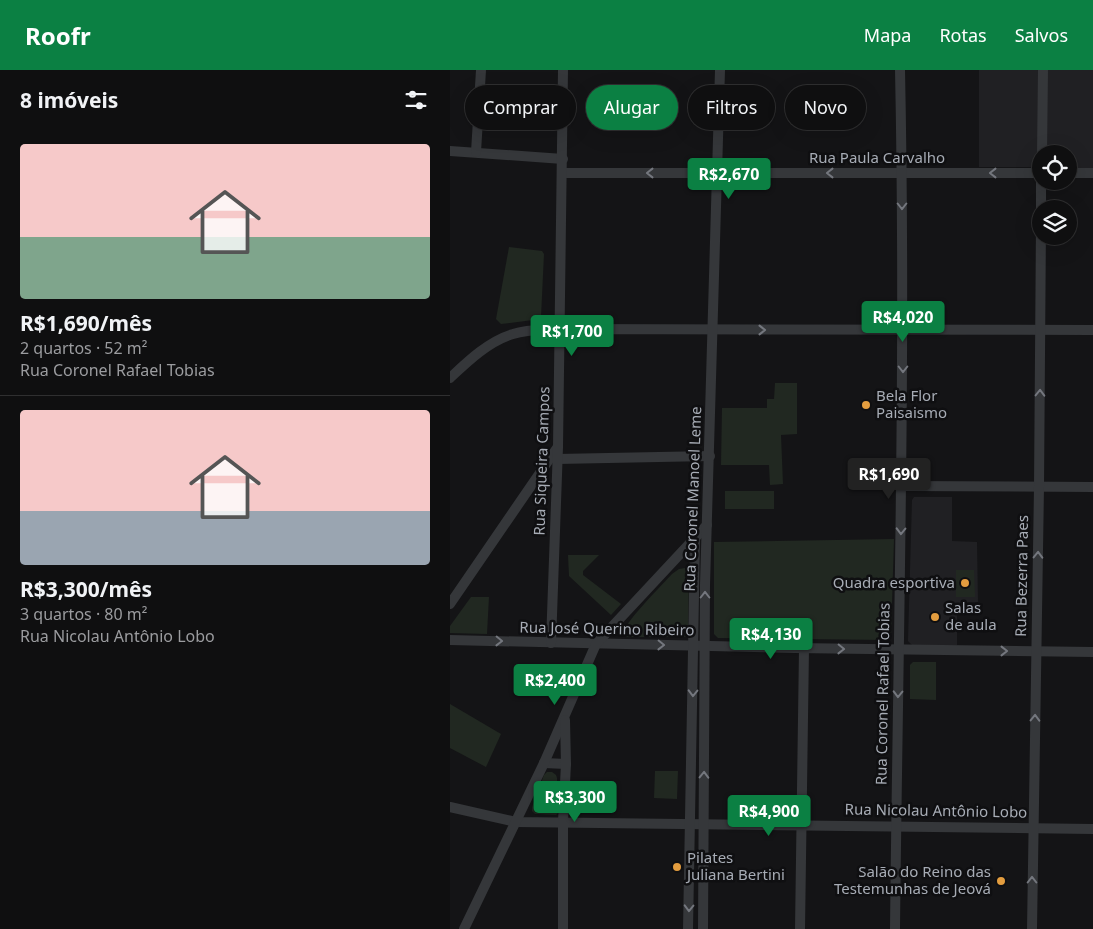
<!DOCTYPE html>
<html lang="pt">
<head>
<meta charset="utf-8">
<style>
  :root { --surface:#0f0f10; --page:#1d1d1e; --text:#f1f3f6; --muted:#9b9c9f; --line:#2f2f30; --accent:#0b8043 }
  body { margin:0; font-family:"Noto Sans",sans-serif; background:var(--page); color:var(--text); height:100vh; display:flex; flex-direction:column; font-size:19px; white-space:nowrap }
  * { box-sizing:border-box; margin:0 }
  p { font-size:16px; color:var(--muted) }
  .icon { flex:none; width:28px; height:28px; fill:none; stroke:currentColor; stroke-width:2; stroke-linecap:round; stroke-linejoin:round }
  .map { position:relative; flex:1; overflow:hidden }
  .sheet { display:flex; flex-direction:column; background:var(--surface); width:450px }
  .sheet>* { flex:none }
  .guide { position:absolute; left:15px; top:15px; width:475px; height:45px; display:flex; gap:10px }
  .tools { position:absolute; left:582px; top:75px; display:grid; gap:10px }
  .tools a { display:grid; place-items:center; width:45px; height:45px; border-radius:50%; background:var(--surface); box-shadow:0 5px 20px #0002,0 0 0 1px var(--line); font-size:25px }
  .price { position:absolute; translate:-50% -42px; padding:0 11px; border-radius:5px; background:var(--accent); color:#fff; font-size:16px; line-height:32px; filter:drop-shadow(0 1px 2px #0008) }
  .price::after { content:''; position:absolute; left:50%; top:30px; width:15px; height:11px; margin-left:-8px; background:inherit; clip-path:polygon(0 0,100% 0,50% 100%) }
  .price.current { background:#222; color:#fff }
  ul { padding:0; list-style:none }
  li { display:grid; align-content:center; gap:10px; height:265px; padding:0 20px }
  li+li { border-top:1px solid var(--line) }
  li span { display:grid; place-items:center; height:155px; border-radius:5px; color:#555 }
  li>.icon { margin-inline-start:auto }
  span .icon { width:90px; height:90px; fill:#fffc; stroke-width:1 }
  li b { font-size:21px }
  h2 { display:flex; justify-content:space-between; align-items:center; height:60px; padding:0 20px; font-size:21px }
  .pill { padding:0 18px; border-radius:22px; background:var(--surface); box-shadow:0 5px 20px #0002,0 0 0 1px var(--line); font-size:18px; line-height:45px }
  .pill.current { background:var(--accent); color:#fff }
  header { display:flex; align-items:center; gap:30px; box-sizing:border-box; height:70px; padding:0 25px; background:var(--accent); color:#fff }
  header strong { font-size:24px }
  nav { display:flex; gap:28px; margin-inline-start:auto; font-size:18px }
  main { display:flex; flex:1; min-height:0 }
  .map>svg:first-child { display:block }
  .built { fill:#202023 }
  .green { fill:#212821 }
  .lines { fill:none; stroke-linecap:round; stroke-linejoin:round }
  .minor { stroke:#35373a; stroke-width:10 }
  .oneway { stroke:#74777e }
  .poi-dot { fill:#e39d3f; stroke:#0f0f11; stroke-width:2 }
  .labels { text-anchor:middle; stroke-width:5; stroke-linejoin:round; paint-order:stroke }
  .street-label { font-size:15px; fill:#a7acb5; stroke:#0f0f11 }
  .poi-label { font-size:15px; fill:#a7acb5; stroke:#0f0f11; text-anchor:start }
</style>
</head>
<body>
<header>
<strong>Roofr</strong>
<nav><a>Mapa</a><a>Rotas</a><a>Salvos</a></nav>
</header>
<main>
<section class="sheet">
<h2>8 imóveis<svg class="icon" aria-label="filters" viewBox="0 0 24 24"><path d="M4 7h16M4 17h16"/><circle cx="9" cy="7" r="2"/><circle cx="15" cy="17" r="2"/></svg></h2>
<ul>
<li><span style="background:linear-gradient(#f6c9c9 60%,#7fa58c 0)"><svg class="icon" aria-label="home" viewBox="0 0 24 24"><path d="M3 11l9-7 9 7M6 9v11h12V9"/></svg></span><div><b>R$1,690/mês</b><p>2 quartos · 52 m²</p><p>Rua Coronel Rafael Tobias</p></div></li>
<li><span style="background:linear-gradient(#f6c9c9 65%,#9aa5b1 0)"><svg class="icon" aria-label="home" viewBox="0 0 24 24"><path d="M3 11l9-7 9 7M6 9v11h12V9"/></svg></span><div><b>R$3,300/mês</b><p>3 quartos · 80 m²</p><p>Rua Nicolau Antônio Lobo</p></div></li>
</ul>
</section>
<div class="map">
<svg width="643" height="859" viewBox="0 0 643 859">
  <rect width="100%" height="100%" fill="#141416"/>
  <g class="built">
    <polygon points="529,0 643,0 643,98 619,98 619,84 591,84 591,97 529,97"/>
    <polygon points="464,427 502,427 502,471 527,472 528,532 507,533 507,575 462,575 458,571 462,430"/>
  </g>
  <g class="green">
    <polygon points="59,177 92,181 94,184 91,247 83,250 51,254 46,249"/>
    <polygon points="325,313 347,313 347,364 331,365 333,414 320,415 319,395 271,395 272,338 317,338 317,329 324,329"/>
    <rect x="275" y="421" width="49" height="18"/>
    <polygon points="444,469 441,565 437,570 268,568 264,564 264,472"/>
    <polygon points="118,485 149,485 133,501 133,505 171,534 161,545 119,506"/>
    <path d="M235 498 239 504 238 564 235 567H177C175 564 174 563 175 560 176 551 214 513 222 504L229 499Z"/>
    <polygon points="506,500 524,500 525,527 506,527"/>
    <polygon points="21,527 39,527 37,564 0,563 0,556"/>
    <polygon points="463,592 486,592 486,630 460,629 460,595"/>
    <polygon points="0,634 51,664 36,697 0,678"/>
    <polygon points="205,701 228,701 227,729 204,728"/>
    <polygon points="97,702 102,702 106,705 107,708 108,743 106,745 85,744 82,741 82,737 94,705"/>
  </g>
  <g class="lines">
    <g class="minor">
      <polyline points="0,81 113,89"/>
      <polyline points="26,82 31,0"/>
      <polyline points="592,84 593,0"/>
      <polyline points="113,103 591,103"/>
      <polyline points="619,103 643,103"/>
      <polyline points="591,139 591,111"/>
      <path d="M0 308C18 291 39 271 63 264 78 259 94 260 109 259L643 260"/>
      <polyline points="107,389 260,386"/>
      <polyline points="452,416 643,417"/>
      <polyline points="0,534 107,378"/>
      <polyline points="0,570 345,578 643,582"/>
      <polyline points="101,573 108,377 113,0"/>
      <polyline points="94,693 116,694"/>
      <polyline points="0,737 66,752 643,759"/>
      <polyline points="14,859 94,693 146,574 257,455"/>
      <polyline points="113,859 113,751 116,694 115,650"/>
      <polyline points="238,859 245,469"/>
      <polyline points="253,859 255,515 270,0"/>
      <polyline points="350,859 354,578"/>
      <path d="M445 859C448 573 456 286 450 0"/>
      <polyline points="582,859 589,417 591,153"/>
    </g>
  </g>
  <defs><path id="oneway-chevron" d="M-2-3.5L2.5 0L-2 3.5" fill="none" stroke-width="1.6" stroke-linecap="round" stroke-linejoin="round" transform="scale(1.25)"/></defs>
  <g class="oneway">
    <use href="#oneway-chevron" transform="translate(200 103) rotate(-180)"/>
    <use href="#oneway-chevron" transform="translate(380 103) rotate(180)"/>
    <use href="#oneway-chevron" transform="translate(543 103) rotate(-180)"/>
    <use href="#oneway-chevron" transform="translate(452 136) rotate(90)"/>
    <use href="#oneway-chevron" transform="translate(312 260)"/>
    <use href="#oneway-chevron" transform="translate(453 299) rotate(90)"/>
    <use href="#oneway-chevron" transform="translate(590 323) rotate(-89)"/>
    <use href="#oneway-chevron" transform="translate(451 461) rotate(91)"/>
    <use href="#oneway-chevron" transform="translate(588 485) rotate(-89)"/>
    <use href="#oneway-chevron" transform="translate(255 525) rotate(-90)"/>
    <use href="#oneway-chevron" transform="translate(49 571) rotate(1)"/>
    <use href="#oneway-chevron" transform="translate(211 575) rotate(1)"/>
    <use href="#oneway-chevron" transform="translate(391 579) rotate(1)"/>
    <use href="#oneway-chevron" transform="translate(554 581)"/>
    <use href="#oneway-chevron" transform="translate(243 623) rotate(91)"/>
    <use href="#oneway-chevron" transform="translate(448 624) rotate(91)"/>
    <use href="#oneway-chevron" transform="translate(585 648) rotate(-89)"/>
    <use href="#oneway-chevron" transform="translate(254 705) rotate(-89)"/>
    <use href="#oneway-chevron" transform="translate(582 810) rotate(-90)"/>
    <use href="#oneway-chevron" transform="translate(239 838) rotate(91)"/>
  </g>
  <g class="poi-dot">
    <circle cx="416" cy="335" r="5"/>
    <circle cx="515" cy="513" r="5"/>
    <circle cx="485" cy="547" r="5"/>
    <circle cx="227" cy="797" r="5"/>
    <circle cx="551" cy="811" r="5"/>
  </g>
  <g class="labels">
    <g class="street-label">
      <text x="427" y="93">Rua Paula Carvalho</text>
      <text transform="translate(92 391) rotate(-88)" y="5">Rua Siqueira Campos</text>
      <text transform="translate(243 429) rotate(-88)" y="5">Rua Coronel Manoel Leme</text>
      <text transform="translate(572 506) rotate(-89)" y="5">Rua Bezerra Paes</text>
      <text transform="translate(157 559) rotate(1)" y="5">Rua José Querino Ribeiro</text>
      <text transform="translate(433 624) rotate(-89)" y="5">Rua Coronel Rafael Tobias</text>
      <text transform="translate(486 741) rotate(1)" y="5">Rua Nicolau Antônio Lobo</text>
    </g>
    <g class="poi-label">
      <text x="426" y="331">Bela Flor<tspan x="426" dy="17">Paisaismo</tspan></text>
      <text x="505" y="518" text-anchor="end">Quadra esportiva</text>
      <text x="495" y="543">Salas<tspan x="495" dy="17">de aula</tspan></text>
      <text x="237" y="793">Pilates<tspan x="237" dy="17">Juliana Bertini</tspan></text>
      <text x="541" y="807" text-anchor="end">Salão do Reino das<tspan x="541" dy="17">Testemunhas de Jeová</tspan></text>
    </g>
  </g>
</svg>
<div class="tools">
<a><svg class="icon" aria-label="locate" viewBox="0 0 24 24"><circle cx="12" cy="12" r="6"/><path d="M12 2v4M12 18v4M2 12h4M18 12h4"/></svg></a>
<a><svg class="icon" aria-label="layers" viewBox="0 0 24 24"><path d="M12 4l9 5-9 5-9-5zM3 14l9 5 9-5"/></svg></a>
</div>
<b class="price" style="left:279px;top:130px">R$2,670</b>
<b class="price" style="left:453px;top:273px">R$4,020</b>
<b class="price" style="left:122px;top:287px">R$1,700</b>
<b class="price current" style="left:439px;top:430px">R$1,690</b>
<b class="price" style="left:321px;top:590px">R$4,130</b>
<b class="price" style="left:105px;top:636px">R$2,400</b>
<b class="price" style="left:125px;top:753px">R$3,300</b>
<b class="price" style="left:319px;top:767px">R$4,900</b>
<div class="guide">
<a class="pill">Comprar</a>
<a class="pill current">Alugar</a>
<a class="pill">Filtros</a>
<a class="pill">Novo</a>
</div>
</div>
</main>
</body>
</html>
